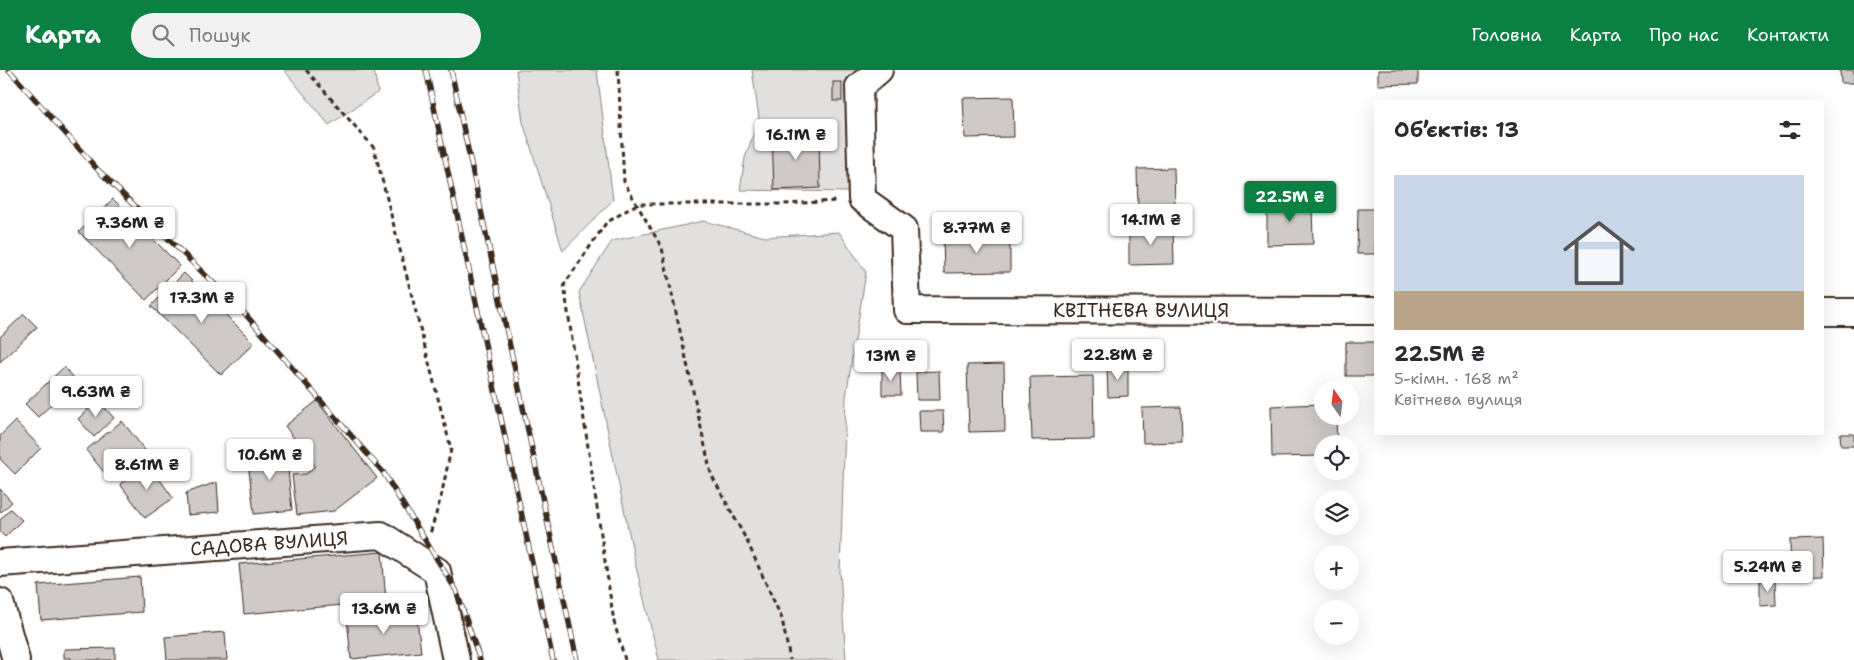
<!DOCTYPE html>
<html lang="uk">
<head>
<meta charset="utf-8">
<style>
  :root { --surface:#fff; --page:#f2f2f3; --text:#2b2b33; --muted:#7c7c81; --line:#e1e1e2; --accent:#0b8043 }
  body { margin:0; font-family:"Shantell Sans",sans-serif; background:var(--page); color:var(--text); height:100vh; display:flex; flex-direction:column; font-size:19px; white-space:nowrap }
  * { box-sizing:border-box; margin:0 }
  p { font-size:16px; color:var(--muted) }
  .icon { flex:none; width:28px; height:28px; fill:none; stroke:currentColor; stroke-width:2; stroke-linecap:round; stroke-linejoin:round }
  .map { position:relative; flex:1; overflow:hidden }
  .details { position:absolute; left:1374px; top:30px; width:450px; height:335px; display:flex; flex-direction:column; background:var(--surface); border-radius:0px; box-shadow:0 5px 20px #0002 }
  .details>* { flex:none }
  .needle { width:32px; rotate:346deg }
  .fabs { position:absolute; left:1314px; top:310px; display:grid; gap:10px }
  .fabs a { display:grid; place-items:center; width:45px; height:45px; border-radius:50%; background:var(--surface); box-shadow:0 5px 20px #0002; font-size:25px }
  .price { position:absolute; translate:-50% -42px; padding:0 11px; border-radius:5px; background:#fff; color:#222; font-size:16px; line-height:32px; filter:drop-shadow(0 1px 2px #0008) }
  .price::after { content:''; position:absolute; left:50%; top:30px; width:15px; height:11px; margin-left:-8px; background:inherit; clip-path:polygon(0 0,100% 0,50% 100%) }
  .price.current { background:var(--accent); color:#fff }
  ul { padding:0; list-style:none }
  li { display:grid; align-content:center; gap:10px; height:265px; padding:0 20px }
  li+li { border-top:1px solid var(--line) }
  li span { display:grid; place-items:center; height:155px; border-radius:0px; color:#555 }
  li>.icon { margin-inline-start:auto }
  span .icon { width:90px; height:90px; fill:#fffc; stroke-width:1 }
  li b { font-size:21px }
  h2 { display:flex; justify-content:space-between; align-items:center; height:60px; padding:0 20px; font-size:21px }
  header { display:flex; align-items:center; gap:30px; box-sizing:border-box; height:70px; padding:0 25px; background:var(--accent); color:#fff }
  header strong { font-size:24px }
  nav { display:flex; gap:28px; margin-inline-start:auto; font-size:18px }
  .search { width:350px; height:45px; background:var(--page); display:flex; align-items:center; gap:12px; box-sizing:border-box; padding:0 18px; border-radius:28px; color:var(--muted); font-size:19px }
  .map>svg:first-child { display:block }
  .green { fill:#e2e0de; stroke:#8e857e }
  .building { fill:#cfcac7; stroke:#3b2a1e }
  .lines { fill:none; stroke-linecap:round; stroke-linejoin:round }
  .minor-casing { stroke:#3b2a1e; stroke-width:30 }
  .path { stroke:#3b2a1e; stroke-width:3; stroke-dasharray:5 4; stroke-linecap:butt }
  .minor { stroke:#fff; stroke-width:26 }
  .rail-casing { stroke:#3b2a1e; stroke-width:5.5 }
  .rail { stroke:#fff; stroke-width:4; stroke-dasharray:11; stroke-linecap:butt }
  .labels { text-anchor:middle; stroke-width:5; stroke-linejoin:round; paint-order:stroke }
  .street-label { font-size:19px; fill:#3b2a1e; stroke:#fff }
</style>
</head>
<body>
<header>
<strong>Карта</strong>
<div class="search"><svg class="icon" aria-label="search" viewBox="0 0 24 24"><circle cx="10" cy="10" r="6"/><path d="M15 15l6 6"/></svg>Пошук</div>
<nav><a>Головна</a><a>Карта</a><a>Про нас</a><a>Контакти</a></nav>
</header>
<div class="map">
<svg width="1854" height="590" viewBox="0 0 1854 590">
  <rect width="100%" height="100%" fill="#fff"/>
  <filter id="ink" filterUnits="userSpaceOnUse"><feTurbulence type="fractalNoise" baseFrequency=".02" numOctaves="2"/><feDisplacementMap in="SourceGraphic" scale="10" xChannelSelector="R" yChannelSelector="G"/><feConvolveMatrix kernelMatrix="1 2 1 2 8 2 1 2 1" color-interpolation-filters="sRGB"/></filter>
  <g filter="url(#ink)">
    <g class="green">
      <polygon points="284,0 374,0 378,22 329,55"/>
      <polygon points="516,0 597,0 613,130 563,181 523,52"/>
      <polygon points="752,0 877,0 868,101 847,122 740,120 745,88 759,48"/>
      <polygon points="704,151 765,167 839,162 866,202 846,327 840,502 846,590 659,590 636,497 579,222 612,171"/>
    </g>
    <g class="building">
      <polygon points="1378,0 1418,0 1418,14 1378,15"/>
      <polygon points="1840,0 1854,0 1854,13 1841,13"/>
      <rect x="833" y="12" width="9" height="19"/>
      <polygon points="1013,27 1014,67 965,68 963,28"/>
      <polygon points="819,62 820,118 774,120 772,63"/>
      <polygon points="1174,98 1175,138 1138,139 1137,99"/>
      <polygon points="113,129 180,196 146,230 79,162"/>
      <polygon points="1312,131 1313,174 1267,175 1267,132"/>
      <polygon points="1358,139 1375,139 1375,184 1357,184"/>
      <polygon points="1173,156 1174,194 1129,195 1129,157"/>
      <polygon points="1010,165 1010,202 944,203 943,166"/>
      <polygon points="184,203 254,273 221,305 151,236"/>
      <polygon points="24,244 37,257 0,292 0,267"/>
      <rect x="1346" y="272" width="29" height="34"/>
      <polygon points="1004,294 1005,361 969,362 967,295"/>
      <polygon points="1107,295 1128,295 1128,326 1108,327"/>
      <polygon points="64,297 77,311 38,347 25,334"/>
      <polygon points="882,298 900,298 901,325 882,325"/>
      <polygon points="939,301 940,330 917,330 916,302"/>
      <polygon points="1093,306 1094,369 1032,370 1030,307"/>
      <polygon points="98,330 114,348 94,367 78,349"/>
      <polygon points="317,331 377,408 334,441 297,445 292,405 306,404 315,396 285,356"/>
      <polygon points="1322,334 1322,346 1336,346 1337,374 1322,374 1322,386 1272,387 1271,336"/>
      <polygon points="1181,337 1182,372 1143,373 1142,338"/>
      <polygon points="919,341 943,341 944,362 920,362"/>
      <polygon points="15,351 41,378 15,404 0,389 0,366"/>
      <polygon points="122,351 148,384 132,397 127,391 107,406 86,380"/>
      <polygon points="1840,364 1854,364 1854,376 1841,376"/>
      <polygon points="286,379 292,440 254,444 247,383"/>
      <polygon points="148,393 173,428 145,448 120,414"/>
      <polygon points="217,412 219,442 188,445 186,423"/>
      <polygon points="0,419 12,432 0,443"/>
      <polygon points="10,439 22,450 5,467 0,462 0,450"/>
      <polygon points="1823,469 1824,506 1791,507 1790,470"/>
      <polygon points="382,482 386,531 244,544 239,494"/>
      <polygon points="140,507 142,542 41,550 38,515"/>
      <polygon points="1775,510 1776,535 1760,536 1760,511"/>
      <polygon points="416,541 421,582 351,589 347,548"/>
      <polygon points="225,562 227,590 167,590 165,567"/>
      <polygon points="115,578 115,590 71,590 71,588 64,588 64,579"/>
    </g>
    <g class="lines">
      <g class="minor-casing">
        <g id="minor">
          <polyline points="879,0 859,17 862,129 904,159 907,240 1375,241"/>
          <polyline points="1822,242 1854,242"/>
          <polyline points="0,493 381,465 437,501 456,590"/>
          <polyline points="0,532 16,590"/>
        </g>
      </g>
      <g class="path">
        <polyline points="306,0 374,78 451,379 441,427 430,464"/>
        <polyline points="618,0 624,112 662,178 711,404 747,471 782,549 790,590"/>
        <polyline points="625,590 614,552 564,215 606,153 637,134 784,134 836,131"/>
      </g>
      <use href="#minor" class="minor"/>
      <g class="rail-casing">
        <g id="rail">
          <polyline points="9,0 98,100 246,245 383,402 456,520 480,590"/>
          <polyline points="426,0 553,590"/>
          <polyline points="451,0 577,590"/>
        </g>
      </g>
      <use href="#rail" class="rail"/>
    </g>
  </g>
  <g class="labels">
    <g class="street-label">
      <text x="1141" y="247">КВІТНЕВА ВУЛИЦЯ</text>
      <text transform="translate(269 473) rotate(-4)" y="7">САДОВА ВУЛИЦЯ</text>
    </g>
  </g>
</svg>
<div class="fabs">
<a><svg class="needle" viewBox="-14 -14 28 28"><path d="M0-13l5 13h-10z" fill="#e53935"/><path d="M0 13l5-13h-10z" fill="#7c7c81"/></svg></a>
<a><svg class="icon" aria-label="locate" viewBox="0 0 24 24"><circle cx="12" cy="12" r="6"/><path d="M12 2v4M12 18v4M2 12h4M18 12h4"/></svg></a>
<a><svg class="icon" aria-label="layers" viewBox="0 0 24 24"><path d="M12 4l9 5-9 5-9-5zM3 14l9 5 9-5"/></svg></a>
<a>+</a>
<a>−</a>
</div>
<b class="price" style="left:796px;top:91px">16.1M ₴</b>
<b class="price current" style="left:1290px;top:153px">22.5M ₴</b>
<b class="price" style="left:1151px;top:176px">14.1M ₴</b>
<b class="price" style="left:130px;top:179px">7.36M ₴</b>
<b class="price" style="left:977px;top:184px">8.77M ₴</b>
<b class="price" style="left:202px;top:254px">17.3M ₴</b>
<b class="price" style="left:1118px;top:311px">22.8M ₴</b>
<b class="price" style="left:891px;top:312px">13M ₴</b>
<b class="price" style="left:96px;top:348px">9.63M ₴</b>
<b class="price" style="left:270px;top:411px">10.6M ₴</b>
<b class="price" style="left:147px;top:421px">8.61M ₴</b>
<b class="price" style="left:1768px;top:523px">5.24M ₴</b>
<b class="price" style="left:384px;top:565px">13.6M ₴</b>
<section class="details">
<h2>Об’єктів: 13<svg class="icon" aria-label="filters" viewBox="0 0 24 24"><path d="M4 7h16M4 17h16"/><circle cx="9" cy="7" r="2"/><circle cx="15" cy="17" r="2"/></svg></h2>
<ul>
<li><span style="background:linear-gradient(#c9d6e8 75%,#b9a48a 0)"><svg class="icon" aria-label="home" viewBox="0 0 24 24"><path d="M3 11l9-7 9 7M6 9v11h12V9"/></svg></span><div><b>22.5M ₴</b><p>5-кімн. · 168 m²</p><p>Квітнева вулиця</p></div></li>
</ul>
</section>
</div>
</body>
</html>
